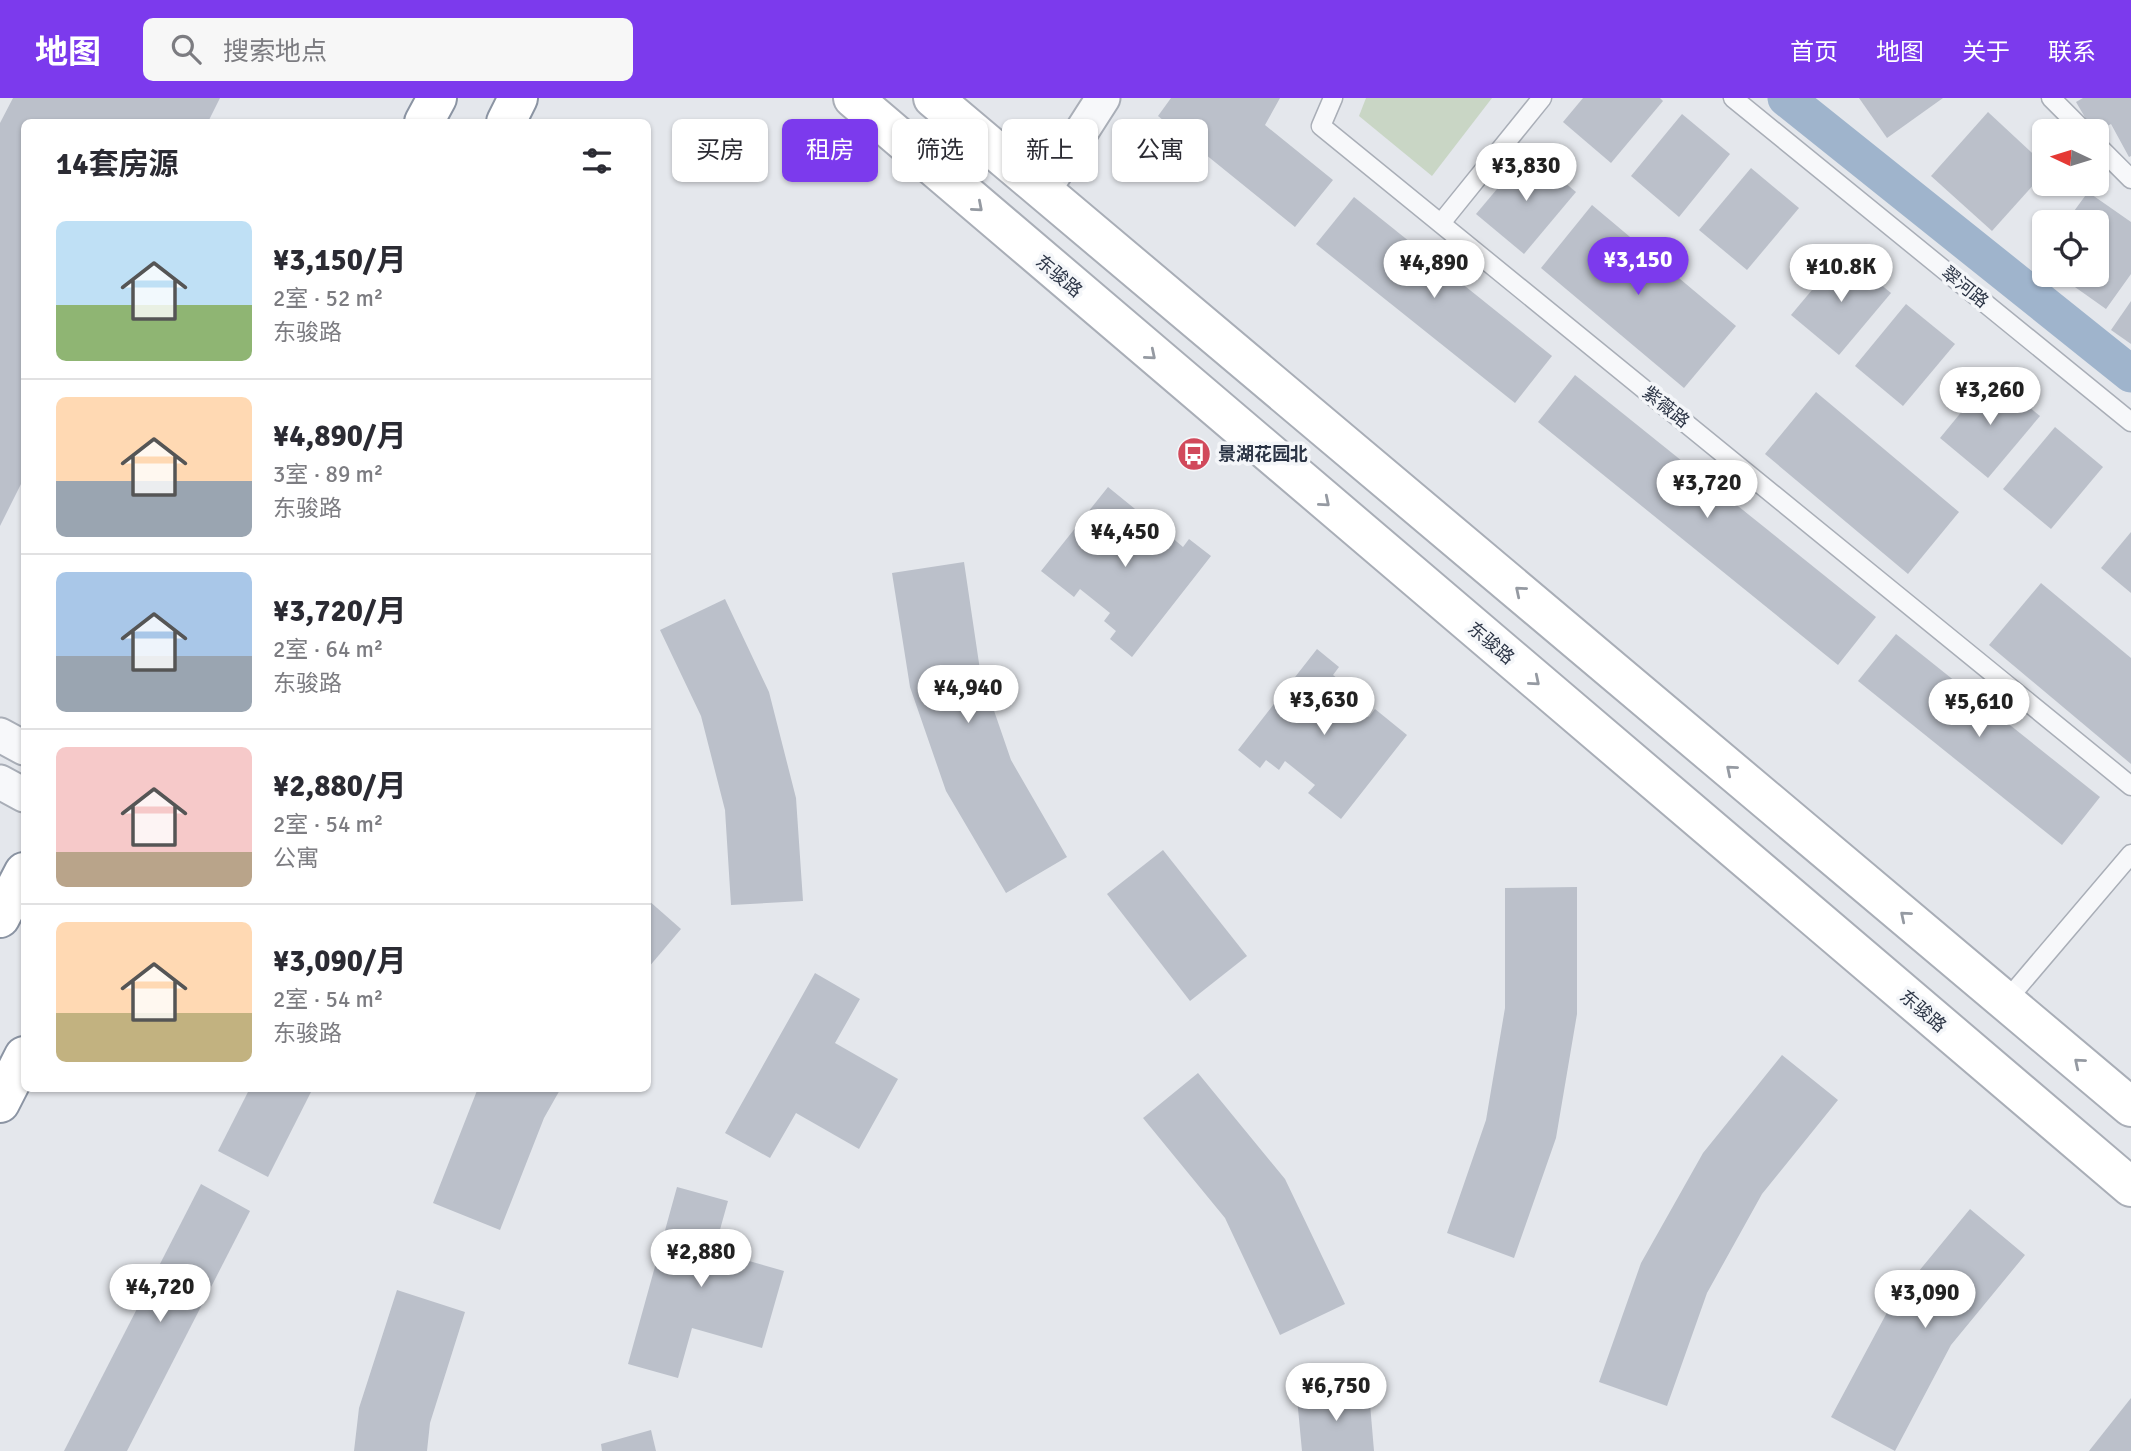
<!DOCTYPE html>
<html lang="zh">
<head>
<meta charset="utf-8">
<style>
  :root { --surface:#fff; --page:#f7f7f7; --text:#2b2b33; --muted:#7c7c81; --line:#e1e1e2; --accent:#7c3aed }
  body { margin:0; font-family:Signika,"Noto Sans SC",sans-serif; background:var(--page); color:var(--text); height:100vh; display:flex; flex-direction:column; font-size:26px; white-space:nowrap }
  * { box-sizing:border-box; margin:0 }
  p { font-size:23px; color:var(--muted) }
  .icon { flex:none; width:38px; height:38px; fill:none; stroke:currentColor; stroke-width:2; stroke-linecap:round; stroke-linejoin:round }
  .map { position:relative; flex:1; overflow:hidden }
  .side { position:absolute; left:21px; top:21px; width:630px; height:973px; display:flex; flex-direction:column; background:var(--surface); border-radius:10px; box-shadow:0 2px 5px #0004 }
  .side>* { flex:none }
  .hud { position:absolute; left:672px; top:21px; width:665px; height:63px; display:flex; gap:14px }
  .needle { width:46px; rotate:274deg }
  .controls { position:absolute; left:2032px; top:21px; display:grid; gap:14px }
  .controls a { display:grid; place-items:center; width:77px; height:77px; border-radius:10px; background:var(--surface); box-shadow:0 2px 5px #0004; font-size:35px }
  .price { position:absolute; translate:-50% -60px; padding:0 16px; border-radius:24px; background:#fff; color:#222; font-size:23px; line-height:46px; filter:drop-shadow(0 2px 4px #0008) }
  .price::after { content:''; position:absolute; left:50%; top:42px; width:21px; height:16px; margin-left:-10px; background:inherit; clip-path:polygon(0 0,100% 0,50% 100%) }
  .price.on { background:var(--accent); color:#fff }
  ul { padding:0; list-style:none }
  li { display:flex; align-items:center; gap:21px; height:175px; padding:0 35px }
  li+li { border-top:2px solid var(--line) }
  li span { display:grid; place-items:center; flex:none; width:196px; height:140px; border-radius:10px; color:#555 }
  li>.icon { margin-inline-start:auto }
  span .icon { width:84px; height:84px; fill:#fffc; stroke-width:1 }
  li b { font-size:30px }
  h2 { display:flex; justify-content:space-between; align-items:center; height:84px; padding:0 35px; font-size:30px }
  .chip { padding:0 24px; border-radius:10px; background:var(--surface); box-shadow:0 2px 5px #0004; font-size:24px; line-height:63px }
  .chip.on { background:var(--accent); color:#fff }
  header { display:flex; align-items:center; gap:42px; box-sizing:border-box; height:98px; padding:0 35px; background:var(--accent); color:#fff }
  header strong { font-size:33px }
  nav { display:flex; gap:38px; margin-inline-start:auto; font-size:24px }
  .search { width:490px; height:63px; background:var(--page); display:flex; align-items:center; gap:18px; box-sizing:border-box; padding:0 24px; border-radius:10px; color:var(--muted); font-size:26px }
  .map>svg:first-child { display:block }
  .green { fill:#c9d6c5 }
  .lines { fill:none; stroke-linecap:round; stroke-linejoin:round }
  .canal { stroke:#9fb4cc; stroke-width:37 }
  .building { fill:#bbc0ca }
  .lane-casing { stroke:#a9aeb7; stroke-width:21 }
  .street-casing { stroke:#a9aeb7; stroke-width:37 }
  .secondary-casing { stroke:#a9aeb7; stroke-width:42 }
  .highway-casing { stroke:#8b94a3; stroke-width:42 }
  .lane { stroke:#f7f8fa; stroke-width:18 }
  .street { stroke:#f7f8fa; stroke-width:33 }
  .secondary { stroke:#fff; stroke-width:38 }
  .highway { stroke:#fff; stroke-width:38 }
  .oneway { stroke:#959aa2 }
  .labels { text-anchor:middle; stroke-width:7; stroke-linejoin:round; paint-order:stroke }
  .street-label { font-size:18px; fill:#2b3445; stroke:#f4f6f9 }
  .poi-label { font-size:18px; font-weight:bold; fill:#2b3445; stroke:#f4f6f9; text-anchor:start }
</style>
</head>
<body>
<header>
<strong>地图</strong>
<div class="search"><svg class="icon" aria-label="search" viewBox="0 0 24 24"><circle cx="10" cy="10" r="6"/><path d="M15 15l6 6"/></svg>搜索地点</div>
<nav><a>首页</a><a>地图</a><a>关于</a><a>联系</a></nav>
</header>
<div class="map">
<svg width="2131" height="1353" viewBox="0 0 2131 1353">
  <rect width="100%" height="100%" fill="#e4e7ec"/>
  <polygon class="green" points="1366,0 1492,0 1432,78 1359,18"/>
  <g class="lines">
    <polyline class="canal" points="1786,0 2131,276"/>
  </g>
  <g class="building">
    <polygon points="13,0 220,0 208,24 24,24 24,380 0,428 0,25"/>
    <polygon points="1171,0 1280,0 1265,27 1333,82 1295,129 1158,18"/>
    <polygon points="1583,0 1660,0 1663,3 1611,65 1563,24"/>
    <polygon points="1859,0 1943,0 1887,40"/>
    <polygon points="2083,0 2131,0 2131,58 2129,59 2111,26 2098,33 2093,33 2076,4"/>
    <polygon points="1988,14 2044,66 2044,75 1992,133 1931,78"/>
    <polygon points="1682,16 1730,56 1679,119 1631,78"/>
    <polygon points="1528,54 1576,94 1524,156 1476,116"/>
    <polygon points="1751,70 1799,110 1747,172 1699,132"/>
    <polygon points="2088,94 2131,124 2131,176 2106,211 2058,177 2096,177 2096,124 2066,124"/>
    <polygon points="1354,99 1552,258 1515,305 1316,146"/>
    <polygon points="1592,107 1736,228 1684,290 1541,170"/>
    <polygon points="1843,155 1891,195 1839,257 1791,217"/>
    <polygon points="2131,203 2131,246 2111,232"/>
    <polygon points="1906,206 1955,246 1903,308 1855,268"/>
    <polygon points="1575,277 1876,519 1838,567 1538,324"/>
    <polygon points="1991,278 2040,318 1988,380 1940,340"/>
    <polygon points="1816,294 1959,414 1908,476 1765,356"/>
    <polygon points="2055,329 2103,369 2051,431 2003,391"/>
    <polygon points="1108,389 1140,415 1134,423 1164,446 1170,438 1183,449 1189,441 1211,458 1132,559 1110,541 1116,533 1104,523 1110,515 1080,491 1074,499 1041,473"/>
    <polygon points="2131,434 2131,495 2101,470"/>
    <polygon points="964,464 980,572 1011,662 1067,759 1006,795 946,693 910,589 892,475"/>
    <polygon points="2041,485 2131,560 2131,666 1989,547"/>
    <polygon points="725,501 769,594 796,700 803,803 731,807 725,712 701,618 660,532"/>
    <polygon points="1896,536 2100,699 2062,747 1858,583"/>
    <polygon points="1317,551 1339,569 1333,577 1346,587 1339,595 1369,619 1375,611 1407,637 1341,721 1308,695 1315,687 1285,663 1279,672 1266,662 1260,670 1238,652"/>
    <polygon points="1163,752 1247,858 1190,903 1107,796"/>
    <polygon points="1577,789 1577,916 1556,1040 1514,1160 1447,1135 1486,1022 1505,910 1505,790"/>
    <polygon points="648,802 681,831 648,870"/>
    <polygon points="815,875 860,901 835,945 898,981 859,1051 796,1015 770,1060 725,1035"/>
    <polygon points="1782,957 1838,1002 1762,1096 1707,1195 1667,1308 1599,1284 1641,1165 1703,1055"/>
    <polygon points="1198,975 1285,1081 1345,1206 1280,1237 1225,1120 1143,1020"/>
    <polygon points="250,990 313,990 268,1079 218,1053"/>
    <polygon points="478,990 561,990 544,1020 500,1132 433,1105"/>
    <polygon points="201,1086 250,1113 127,1353 64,1353"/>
    <polygon points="677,1089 728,1103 714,1153 784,1173 762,1250 692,1230 678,1280 628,1266"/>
    <polygon points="1970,1111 2025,1157 1951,1247 1895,1353 1831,1319 1891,1207"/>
    <polygon points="397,1192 465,1214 430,1325 427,1353 354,1353 359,1310"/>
    <polygon points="1369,1294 1374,1353 1302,1353 1297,1300"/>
    <polygon points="2131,1300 2131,1353 2089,1353"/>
    <polygon points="651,1332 656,1353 602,1353 601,1346"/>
  </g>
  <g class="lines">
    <g class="lane-casing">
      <g id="lane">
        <polyline points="1333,0 1321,28 2131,688"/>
        <polyline points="1733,0 2131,324"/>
        <polyline points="2051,0 2084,33"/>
        <polyline points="2096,46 2131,81"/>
        <polyline points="1441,125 1542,0"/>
        <polyline points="2006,903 2131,756"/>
      </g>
    </g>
    <g class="street-casing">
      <g id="street">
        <polyline points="1044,92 1103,0"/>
        <polyline points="0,637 24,650"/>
        <polyline points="0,684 24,697"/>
      </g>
    </g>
    <g class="secondary-casing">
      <g id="secondary">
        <polyline points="853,0 2131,1089"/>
        <polyline points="933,0 2131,1009"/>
      </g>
    </g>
    <g class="highway-casing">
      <g id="highway">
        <polyline points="424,24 437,0"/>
        <polyline points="506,24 518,0"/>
        <polyline points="0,820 24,774"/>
        <polyline points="0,1005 24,958"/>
      </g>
    </g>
    <use href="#lane" class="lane"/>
    <use href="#street" class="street"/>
    <use href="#secondary" class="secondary"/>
    <use href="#highway" class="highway"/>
  </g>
  <defs><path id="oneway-chevron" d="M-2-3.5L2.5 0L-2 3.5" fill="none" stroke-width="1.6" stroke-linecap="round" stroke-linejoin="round" transform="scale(1.75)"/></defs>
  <g class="oneway">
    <use href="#oneway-chevron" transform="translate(978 109) rotate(41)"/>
    <use href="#oneway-chevron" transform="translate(1151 257) rotate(40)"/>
    <use href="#oneway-chevron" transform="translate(1325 404) rotate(40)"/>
    <use href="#oneway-chevron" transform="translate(1520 493) rotate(-140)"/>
    <use href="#oneway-chevron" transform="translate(1535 583) rotate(40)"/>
    <use href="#oneway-chevron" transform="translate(1731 672) rotate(-140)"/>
    <use href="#oneway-chevron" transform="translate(1905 818) rotate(-140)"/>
    <use href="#oneway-chevron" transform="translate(2079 965) rotate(-140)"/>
  </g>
  <defs>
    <g id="bus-disc" transform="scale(1.75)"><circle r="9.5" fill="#d1495b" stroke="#f4f6f9"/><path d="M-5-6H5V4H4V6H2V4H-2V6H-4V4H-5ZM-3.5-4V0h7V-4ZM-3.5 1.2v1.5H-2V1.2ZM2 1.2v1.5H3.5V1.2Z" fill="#fff"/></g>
  </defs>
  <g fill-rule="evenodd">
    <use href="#bus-disc" x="1194" y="356"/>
  </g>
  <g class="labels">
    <g class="street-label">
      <text transform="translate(1059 178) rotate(40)" y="6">东骏路</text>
      <text transform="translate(1965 189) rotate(39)" y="6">翠河路</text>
      <text transform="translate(1666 309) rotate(39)" y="6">紫薇路</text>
      <text transform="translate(1491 545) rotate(40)" y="6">东骏路</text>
      <text transform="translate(1923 913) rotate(40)" y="6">东骏路</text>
    </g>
    <g class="poi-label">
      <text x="1218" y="362">景湖花园北</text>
    </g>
  </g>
</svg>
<div class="controls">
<a><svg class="needle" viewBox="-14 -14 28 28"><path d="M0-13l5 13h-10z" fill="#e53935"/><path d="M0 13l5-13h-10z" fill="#7c7c81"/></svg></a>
<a><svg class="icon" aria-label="locate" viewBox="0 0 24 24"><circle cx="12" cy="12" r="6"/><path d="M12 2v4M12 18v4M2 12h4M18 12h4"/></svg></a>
</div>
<b class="price" style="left:1526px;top:105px">¥3,830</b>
<b class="price on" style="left:1638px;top:199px">¥3,150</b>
<b class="price" style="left:1434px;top:202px">¥4,890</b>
<b class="price" style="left:1841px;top:206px">¥10.8K</b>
<b class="price" style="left:1990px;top:329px">¥3,260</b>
<b class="price" style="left:1707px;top:422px">¥3,720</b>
<b class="price" style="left:1125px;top:471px">¥4,450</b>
<b class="price" style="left:968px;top:627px">¥4,940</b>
<b class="price" style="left:1324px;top:639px">¥3,630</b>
<b class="price" style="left:1979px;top:641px">¥5,610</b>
<b class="price" style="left:701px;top:1191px">¥2,880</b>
<b class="price" style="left:160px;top:1226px">¥4,720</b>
<b class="price" style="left:1925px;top:1232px">¥3,090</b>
<b class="price" style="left:1336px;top:1325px">¥6,750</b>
<div class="hud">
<a class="chip">买房</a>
<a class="chip on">租房</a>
<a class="chip">筛选</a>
<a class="chip">新上</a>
<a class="chip">公寓</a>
</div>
<section class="side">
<h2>14套房源<svg class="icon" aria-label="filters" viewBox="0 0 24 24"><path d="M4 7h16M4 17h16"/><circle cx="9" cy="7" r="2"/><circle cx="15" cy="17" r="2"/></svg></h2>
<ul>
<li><span style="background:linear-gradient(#bfe0f5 60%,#8fb573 0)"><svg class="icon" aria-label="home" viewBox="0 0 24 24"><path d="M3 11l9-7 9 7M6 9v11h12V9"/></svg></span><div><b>¥3,150/月</b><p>2室 · 52 m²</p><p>东骏路</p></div></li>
<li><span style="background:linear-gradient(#ffd9b3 60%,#9aa5b1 0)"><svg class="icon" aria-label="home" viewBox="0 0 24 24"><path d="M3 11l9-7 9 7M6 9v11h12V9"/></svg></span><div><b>¥4,890/月</b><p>3室 · 89 m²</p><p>东骏路</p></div></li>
<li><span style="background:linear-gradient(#a9c7e8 60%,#9aa5b1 0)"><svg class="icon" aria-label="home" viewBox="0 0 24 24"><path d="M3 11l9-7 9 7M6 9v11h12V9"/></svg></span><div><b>¥3,720/月</b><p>2室 · 64 m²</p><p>东骏路</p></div></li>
<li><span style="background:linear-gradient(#f6c9c9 75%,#b9a48a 0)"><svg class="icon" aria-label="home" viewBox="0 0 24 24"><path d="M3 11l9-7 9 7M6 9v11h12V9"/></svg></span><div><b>¥2,880/月</b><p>2室 · 54 m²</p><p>公寓</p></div></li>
<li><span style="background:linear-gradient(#ffd9b3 65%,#c2b280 0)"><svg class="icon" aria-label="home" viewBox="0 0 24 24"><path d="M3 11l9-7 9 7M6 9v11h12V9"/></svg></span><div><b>¥3,090/月</b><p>2室 · 54 m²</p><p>东骏路</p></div></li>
</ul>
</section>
</div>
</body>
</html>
